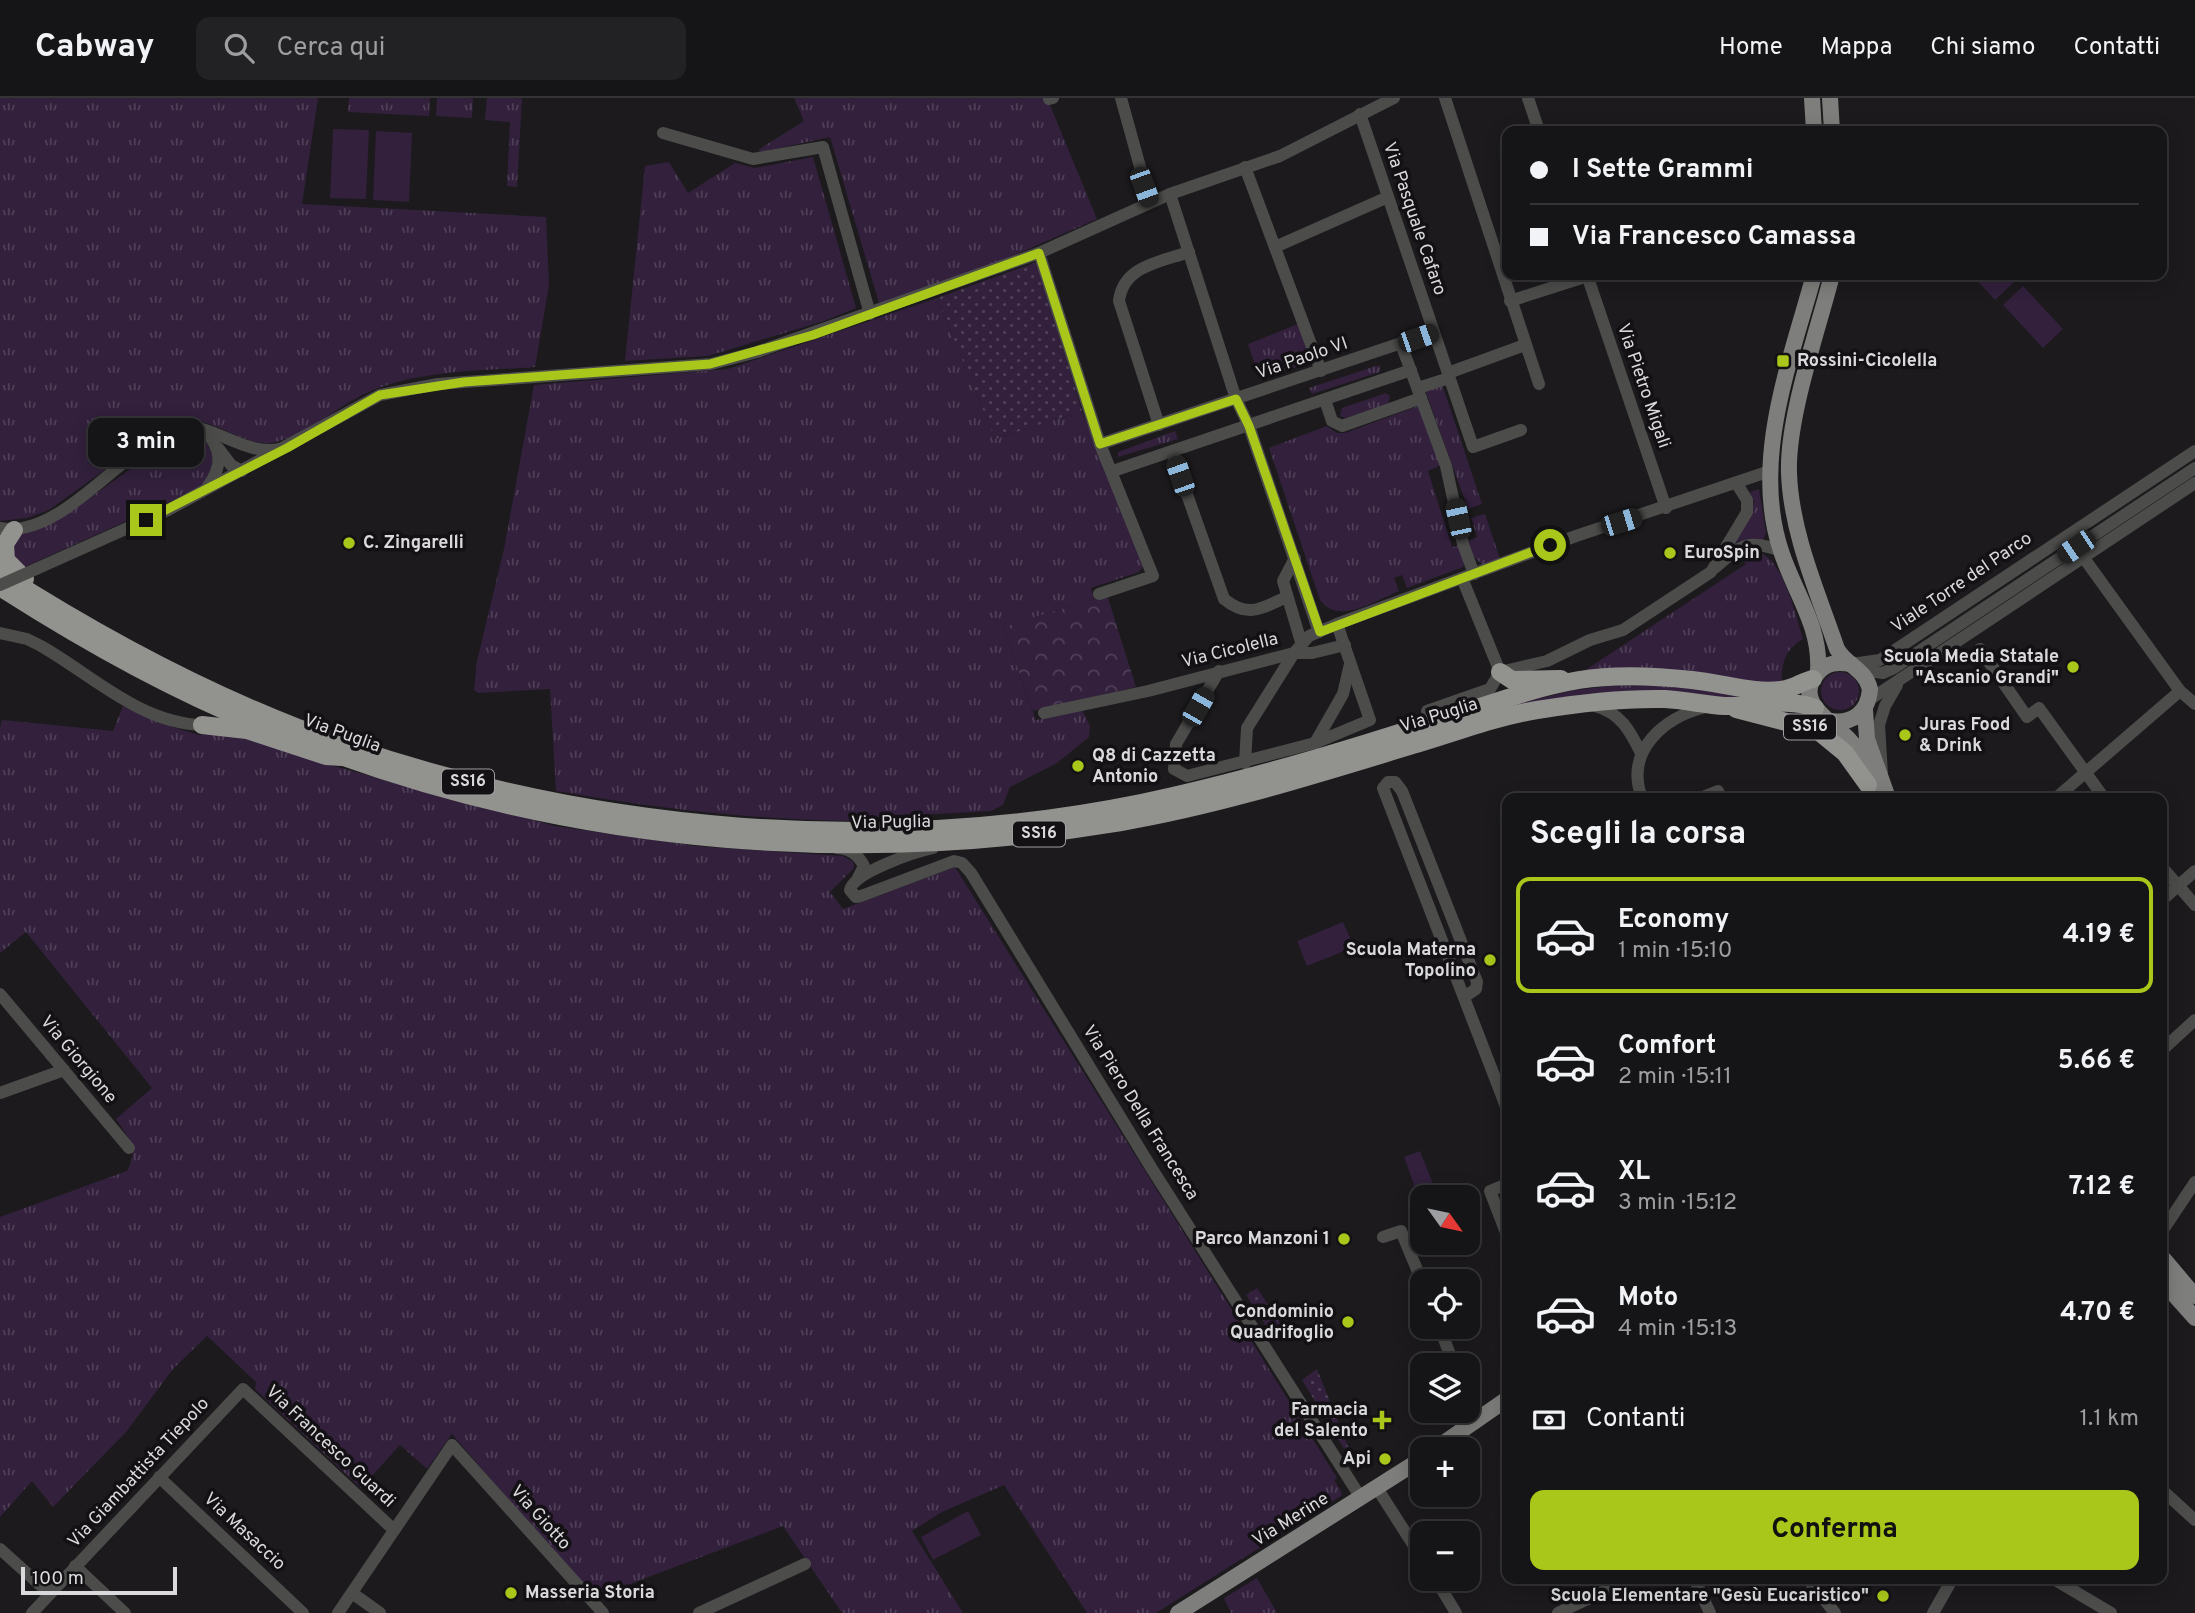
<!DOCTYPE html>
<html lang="it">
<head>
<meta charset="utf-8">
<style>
  :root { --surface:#151416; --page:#222123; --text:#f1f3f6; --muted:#9d9ea1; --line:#343335; --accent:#a9c71a }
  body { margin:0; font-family:Overpass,sans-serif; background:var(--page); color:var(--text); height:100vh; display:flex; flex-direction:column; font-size:26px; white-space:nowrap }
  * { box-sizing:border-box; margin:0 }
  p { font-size:23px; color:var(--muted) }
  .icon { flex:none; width:38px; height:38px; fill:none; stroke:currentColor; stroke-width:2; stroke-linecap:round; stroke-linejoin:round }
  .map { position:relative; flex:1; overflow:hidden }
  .side { position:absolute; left:1502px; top:695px; width:665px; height:791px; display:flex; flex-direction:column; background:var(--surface); border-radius:14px; box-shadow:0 4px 18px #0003,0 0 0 2px var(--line) }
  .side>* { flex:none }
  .banner { position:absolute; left:1502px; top:28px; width:665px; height:154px; border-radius:14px; box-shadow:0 4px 18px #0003,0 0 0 2px var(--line); display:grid; align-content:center; height:154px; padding:0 28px; background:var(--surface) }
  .needle { width:46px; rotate:123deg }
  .controls { position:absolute; left:1410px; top:1087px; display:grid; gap:14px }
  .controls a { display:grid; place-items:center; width:70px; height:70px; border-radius:14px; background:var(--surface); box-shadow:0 4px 18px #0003,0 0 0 2px var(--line); font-size:35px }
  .scale { position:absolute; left:21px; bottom:18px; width:156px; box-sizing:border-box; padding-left:7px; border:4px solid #dad9db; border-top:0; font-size:19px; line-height:24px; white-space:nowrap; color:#dad9db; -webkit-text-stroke:5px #131114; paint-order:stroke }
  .end { position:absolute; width:32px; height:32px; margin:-16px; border:9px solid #a9c71a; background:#111; box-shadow:0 0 0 4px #111 }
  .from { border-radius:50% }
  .bubble { position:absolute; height:49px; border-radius:14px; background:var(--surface); box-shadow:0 4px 18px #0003,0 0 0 2px var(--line); font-size:23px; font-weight:700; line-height:49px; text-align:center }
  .car { position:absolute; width:21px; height:42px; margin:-21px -10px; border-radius:9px; box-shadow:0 0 5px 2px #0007; background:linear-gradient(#222 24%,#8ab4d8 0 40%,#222 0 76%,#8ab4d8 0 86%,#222 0) }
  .banner b { display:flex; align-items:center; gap:24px; height:66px; font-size:26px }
  .banner b+b { border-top:2px solid var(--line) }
  .banner i { width:18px; height:18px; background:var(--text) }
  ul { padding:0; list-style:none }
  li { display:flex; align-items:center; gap:21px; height:116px; margin:0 14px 10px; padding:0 14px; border:4px solid transparent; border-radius:14px }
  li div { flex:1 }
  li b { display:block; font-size:26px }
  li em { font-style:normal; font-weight:700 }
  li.current { border-color:var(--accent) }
  li>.icon { width:63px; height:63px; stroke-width:1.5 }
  h2 { padding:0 28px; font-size:32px; line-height:84px }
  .pay { display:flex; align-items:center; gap:18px; height:77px; padding:0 28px; font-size:26px }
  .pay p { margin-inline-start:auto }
  .action { display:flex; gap:14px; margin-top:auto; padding:14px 28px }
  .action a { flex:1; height:80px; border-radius:14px; background:var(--accent); color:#111; font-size:28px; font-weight:700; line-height:80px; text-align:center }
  header { display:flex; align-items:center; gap:42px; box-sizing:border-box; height:98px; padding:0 35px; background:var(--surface); border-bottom:2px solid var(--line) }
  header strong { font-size:33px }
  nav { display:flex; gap:38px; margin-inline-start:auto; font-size:24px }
  .search { width:490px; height:63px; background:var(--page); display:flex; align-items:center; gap:18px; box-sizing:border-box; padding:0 24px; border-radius:14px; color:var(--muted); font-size:26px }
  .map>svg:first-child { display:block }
</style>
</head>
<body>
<header>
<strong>Cabway</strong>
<div class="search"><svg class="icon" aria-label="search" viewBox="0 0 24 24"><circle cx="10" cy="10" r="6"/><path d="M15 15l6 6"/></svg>Cerca qui</div>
<nav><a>Home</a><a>Mappa</a><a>Chi siamo</a><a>Contatti</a></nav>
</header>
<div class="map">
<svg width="2195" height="1515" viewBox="0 0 2195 1515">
  <defs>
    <pattern id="grass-tufts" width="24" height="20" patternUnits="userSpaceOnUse" patternTransform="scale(1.75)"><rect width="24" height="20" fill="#32203c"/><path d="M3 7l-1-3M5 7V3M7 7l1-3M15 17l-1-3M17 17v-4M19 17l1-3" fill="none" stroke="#4f4058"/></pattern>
    <pattern id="park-crowns" width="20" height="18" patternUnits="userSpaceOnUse" patternTransform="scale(1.75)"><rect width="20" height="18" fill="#32203c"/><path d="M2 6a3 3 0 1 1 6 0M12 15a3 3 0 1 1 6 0" fill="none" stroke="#4f4058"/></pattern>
    <pattern id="garden-dots" width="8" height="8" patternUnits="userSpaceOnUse" patternTransform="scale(1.75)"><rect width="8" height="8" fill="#32203c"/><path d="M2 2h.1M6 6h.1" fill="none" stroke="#4f4058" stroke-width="1.8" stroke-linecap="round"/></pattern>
  </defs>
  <rect width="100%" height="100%" fill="#1c1a1d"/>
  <g fill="url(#grass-tufts)">
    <path d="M 0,0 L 318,0 L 302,106 L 546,119 L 549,187 L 535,269 C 480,273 422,272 371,293 C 338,307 310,335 276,344 C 244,352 214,316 174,322 L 49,412 L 27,420 L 0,423 Z"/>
    <polygon points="349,0 430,0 429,18 348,14"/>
    <polygon points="437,0 473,0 472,20 436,18"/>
    <polygon points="487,0 522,0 517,89 507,88 510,24 485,22"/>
    <polygon points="794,0 1047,0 1097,121 990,168 879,205 830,39 761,54 758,52 804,23"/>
    <polygon points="813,59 856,210 824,223 708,258 625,263 645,68 669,64 688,95 735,65 755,70"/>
    <path d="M 937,200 L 995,341 L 1082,313 L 1143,468 L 1139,474 L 1091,490 L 1094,501 L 1003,529 L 1036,622 L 1082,612 L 1090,628 L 1089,639 L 1057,665 L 1010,689 L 1003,707 L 991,713 L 862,720 L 855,723 C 754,722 655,710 556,693 L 550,591 L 478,595 L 474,592 L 477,563 L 504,451 L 534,287 L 728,271 Z"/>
    <polygon points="1298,226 1312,263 1260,282 1248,246"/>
    <polygon points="1376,268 1380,268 1380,274 1312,296 1309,290"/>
    <polygon points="1442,286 1482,406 1468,411 1425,292"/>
    <polygon points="1386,295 1390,298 1388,306 1345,320 1340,318 1342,310"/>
    <path d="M 1418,308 L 1441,367 L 1428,373 L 1452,449 L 1458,448 L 1464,465 L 1463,469 L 1407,490 L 1402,477 L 1394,480 L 1399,493 C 1376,502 1338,528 1320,502 L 1269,350 L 1327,328 L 1337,335 L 1345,335 Z"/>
    <polygon points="1175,333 1178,341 1118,359 1118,354"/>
    <path d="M 186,337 C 201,339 211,346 214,360 L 210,381 L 198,391 L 22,470 L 14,464 L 13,443 L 17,437 L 66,417 L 171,342 Z"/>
    <polygon points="1759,391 1766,435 1763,442 1738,443 1726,456 1752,412 1754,404 1750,394"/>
    <polygon points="1485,416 1500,461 1483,467 1474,459 1468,443 1477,439 1471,420"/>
    <path d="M 1751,452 C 1782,453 1795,516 1803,541 C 1785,551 1781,566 1782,586 L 1584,573 L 1746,466 L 1740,458 Z"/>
    <circle cx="1840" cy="593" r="19"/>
    <polygon points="1636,585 1754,596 1738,600 1689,596 1507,608 1575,592"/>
    <path d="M 123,608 L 157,624 L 199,637 L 236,634 L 308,661 L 555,728 L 696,748 L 843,758 L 853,764 L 854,770 L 830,794 L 843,811 L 955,769 L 1337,1380 L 1334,1382 L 1342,1395 L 1341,1398 L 1156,1515 L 1087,1515 L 1004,1387 L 942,1414 L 912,1433 L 963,1515 L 842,1515 L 783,1428 L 593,1500 L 452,1336 L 427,1371 L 400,1347 L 361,1390 L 255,1291 L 256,1284 L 207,1238 L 173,1271 L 126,1334 L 53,1409 L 32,1383 L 0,1419 L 0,1119 L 127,1073 C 139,1051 129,1040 116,1021 L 152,990 L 26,834 L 0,855 L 0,630 L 2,622 L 113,633 Z"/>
    <polygon points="1257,1480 1277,1515 1231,1515 1224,1500"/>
  </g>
  <polygon fill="url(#park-crowns)" points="1107,497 1136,589 1033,613 1003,529"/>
  <g fill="url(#garden-dots)">
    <polygon points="1037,164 1082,313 995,341 937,200"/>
    <polygon points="1257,1190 1286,1234 1275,1242 1246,1197"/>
    <polygon points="1317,1271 1353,1361 1351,1362 1302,1282"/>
  </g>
  <g fill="#32203c">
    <polygon points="333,31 369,32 366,101 330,100"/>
    <polygon points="376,33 412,35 409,104 373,102"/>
    <polygon points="1972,177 2022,177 1995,202"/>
    <polygon points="2023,188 2063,231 2043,250 2003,207"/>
    <polygon points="1343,824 1354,849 1307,868 1297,843"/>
    <polygon points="1420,1053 1434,1088 1417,1095 1404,1059"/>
    <polygon points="968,1413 981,1437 933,1462 921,1439"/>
  </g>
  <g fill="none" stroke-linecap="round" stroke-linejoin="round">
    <g stroke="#4c4d4b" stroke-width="12">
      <polyline points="1121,0 1150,105"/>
      <polyline points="1445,0 1539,286"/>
      <polyline points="1528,0 1539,33"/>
      <polyline points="1049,1 1053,0"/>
      <polyline points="1360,16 1473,349 1521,332"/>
      <polyline points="663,35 753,61 823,49 870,216"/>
      <polyline points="1245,69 1321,273"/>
      <polyline points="1170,96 1236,301 1249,328 1319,534"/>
      <polyline points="1275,149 1388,99"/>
      <polyline points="1039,155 1100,346 1153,478 1099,496"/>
      <polyline points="1587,177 1666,410"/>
      <polyline points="1510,203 1591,177"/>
      <polyline points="1401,246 1446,368 1463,446 1474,476"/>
      <polyline points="1448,275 1525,247"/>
      <polyline points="1418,290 1449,280"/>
      <polyline points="1325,302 1332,323 1342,328 1421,300"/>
      <path d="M 1159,327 L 1119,203 C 1123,168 1160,164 1189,154"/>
      <path d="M 205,334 C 223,351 222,370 208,388"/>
      <polyline points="1100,346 1434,234"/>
      <polyline points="218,350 231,367 242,373"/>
      <path d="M 1172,354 L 1224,501 C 1249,521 1261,510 1287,499"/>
      <polyline points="1113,373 1411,272"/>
      <path d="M 0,430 C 61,442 124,349 177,328 C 214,325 243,358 280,351"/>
      <polyline points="2081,456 2180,593 2195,606"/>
      <polyline points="1295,460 1283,483 1301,544"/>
      <path d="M 1716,469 C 1742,446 1747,441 1781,453"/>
      <polyline points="36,471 168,412 380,297 438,286 711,266 757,254 1039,155 1170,96 1280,58 1394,0"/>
      <polyline points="1462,480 1500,574"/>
      <path d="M 0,535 L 27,541 L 41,548 C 92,577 140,625 202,627"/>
      <polyline points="1980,551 2027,619 2039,610 2104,700"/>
      <polyline points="1851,566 1880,562 2195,353"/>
      <polyline points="1861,572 1883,575 1894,570 2195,370"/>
      <polyline points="1219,573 1176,646 1174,671 1187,678 1315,645 1370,622 1337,526"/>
      <polyline points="1500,574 1547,563 1590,542 1623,532 1711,474 1747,414 1747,402 1737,386"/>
      <polyline points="1869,602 2195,385"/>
      <path d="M 1595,608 C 1621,615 1630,633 1641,655"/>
      <polyline points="1427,613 1490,591 1500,574"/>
      <polyline points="1044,615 1148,593 1294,555 1309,538 1337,526 1576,438 1770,373"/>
      <polyline points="1315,645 1343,596 1350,566"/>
      <polyline points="1245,665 1247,630 1294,555 1312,555 1345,547"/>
      <polyline points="1882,676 1879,627 1885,608 1897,587"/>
      <path d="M 1642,700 C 1624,653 1664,619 1706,609"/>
      <polyline points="1700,700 1718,693 1721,700"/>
      <polyline points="2056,700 2180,593"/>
      <path d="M 837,750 C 850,751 858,756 864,768 L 858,780"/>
      <path d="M 933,750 C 915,754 854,774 850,792 L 856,799 L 861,798 L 954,763 L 962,765 L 971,775 L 1152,1071 L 1361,1400"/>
      <polyline points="2161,768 2195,807"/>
      <polyline points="2161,803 2195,773"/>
      <polyline points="0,896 129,1050"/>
      <polyline points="1464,899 1476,891 1477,884 1402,693 1395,684 1388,684 1383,690 1507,1011"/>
      <polyline points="2161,953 2195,922"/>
      <polyline points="0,995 64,972"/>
      <polyline points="1507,1086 1490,1093 1507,1137"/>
      <polyline points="2161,1135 2195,1084"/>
      <polyline points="1383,1139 1401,1133 1423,1186"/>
      <polyline points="1439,1228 1454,1267"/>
      <polyline points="1468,1304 1476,1324"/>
      <polyline points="159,1379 303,1515"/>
      <polyline points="1377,1390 1423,1462"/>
      <polyline points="2161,1391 2195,1422"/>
      <polyline points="0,1451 49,1495"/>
      <polyline points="75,1468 125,1515"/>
      <polyline points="1435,1480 1456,1515"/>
      <polyline points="1694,1480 1710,1515"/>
      <polyline points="1807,1480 1835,1515"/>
      <polyline points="2052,1480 2111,1515"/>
      <polyline points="352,1495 380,1515"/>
      <polyline points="32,1515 243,1291 394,1432"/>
      <polyline points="338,1515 452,1347 603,1515"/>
      <polyline points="699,1515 805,1466"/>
      <polyline points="1558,1515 1632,1480"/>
      <polyline points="1933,1515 1949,1487"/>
    </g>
    <g stroke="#7e7f7c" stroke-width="16">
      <polyline points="1812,0 1814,33"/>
      <polyline points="1830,0 1832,33"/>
      <path d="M 1814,177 C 1790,264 1751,363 1781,453 C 1794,494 1821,528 1818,573"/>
      <path d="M 1851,566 C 1838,564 1826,564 1817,576 C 1790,607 1842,627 1855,649 C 1864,664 1866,683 1873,700"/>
      <polyline points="1865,612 1867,641 1888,700"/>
      <path d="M 1830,623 C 1853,626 1868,615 1870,591 C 1865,571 1847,568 1837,551 C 1818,495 1791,435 1789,375 C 1787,320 1818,232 1832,177"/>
      <polyline points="2161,1158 2195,1198"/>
      <polyline points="2161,1182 2195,1220"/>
      <polyline points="1435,1351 1507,1301"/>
      <polyline points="1178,1515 1423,1360"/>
    </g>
    <g stroke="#92938f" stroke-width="18">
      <polyline points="14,432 5,446 6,462 25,481"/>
      <path d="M 0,475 C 108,544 225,606 347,648 C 598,734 880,758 1141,705 C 1237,685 1331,657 1424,627 C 1475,612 1526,591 1579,582 C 1615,576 1656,578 1692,582 C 1723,585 1756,597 1786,591 C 1795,589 1804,583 1813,581"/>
      <path d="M 0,489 C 92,548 189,602 292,640"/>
      <polyline points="1500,574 1512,582 1561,581"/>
      <polyline points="1736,611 1817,632 1845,655 1868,687"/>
      <polyline points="202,627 247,632 326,658 342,659"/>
      <path d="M 338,657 C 588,747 859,768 1121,724 C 1220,707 1317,676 1413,647 C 1454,635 1495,619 1537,612 C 1579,605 1622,600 1665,601 C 1685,602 1705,607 1725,608 C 1756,609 1785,599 1815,610"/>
    </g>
    <polyline stroke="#4c4d4b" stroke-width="12" points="0,487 36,471"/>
  </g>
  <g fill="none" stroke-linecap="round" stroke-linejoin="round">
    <polyline stroke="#a9c71a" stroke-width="9" points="146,422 287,350 380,297 464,284 710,266 813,237 1039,155 1100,346 1236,301 1249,328 1320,534 1550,447"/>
  </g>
  <g fill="#a9c71a" stroke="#131114" stroke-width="2.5">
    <rect x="1776" y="256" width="14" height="14" rx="3.5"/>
    <circle cx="349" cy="445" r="7"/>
    <circle cx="1670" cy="455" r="7"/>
    <circle cx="2073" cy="569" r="7"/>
    <circle cx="1905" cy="637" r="7"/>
    <circle cx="1078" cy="668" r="7"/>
    <circle cx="1490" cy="862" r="7"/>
    <circle cx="1344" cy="1141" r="7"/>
    <circle cx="1348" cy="1224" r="7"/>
    <path d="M1378.5 1311.5h7v7h7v7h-7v7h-7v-7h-7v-7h7z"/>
    <circle cx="1385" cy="1361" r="7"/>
    <circle cx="511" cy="1495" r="7"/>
    <circle cx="1883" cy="1498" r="7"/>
  </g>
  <g text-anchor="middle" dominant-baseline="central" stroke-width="7" stroke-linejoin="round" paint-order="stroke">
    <g fill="#131114" stroke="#9e9d9f" stroke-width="2">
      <rect x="1784" y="616.5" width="52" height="25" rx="5"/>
      <rect x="442" y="671.5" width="52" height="25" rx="5"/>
      <rect x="1013" y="723.5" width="52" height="25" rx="5"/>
    </g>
    <g font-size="16" font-weight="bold" fill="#dad9db">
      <text x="1810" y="629">SS16</text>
      <text x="468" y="684">SS16</text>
      <text x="1039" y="736">SS16</text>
    </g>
    <g font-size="18" fill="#dad9db" stroke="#131114">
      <text transform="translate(1414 121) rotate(71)">Via Pasquale Cafaro</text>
      <text transform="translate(1302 261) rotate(-19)">Via Paolo VI</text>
      <text transform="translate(1643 288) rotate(71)">Via Pietro Migali</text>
      <text transform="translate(1962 485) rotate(-34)">Viale Torre del Parco</text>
      <text transform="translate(1230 553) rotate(-14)">Via Cicolella</text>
      <text transform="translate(1439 618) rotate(-17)">Via Puglia</text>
      <text transform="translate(342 636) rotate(20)">Via Puglia</text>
      <text transform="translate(891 725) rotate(-1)">Via Puglia</text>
      <text transform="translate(78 962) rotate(50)">Via Giorgione</text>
      <text transform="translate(1140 1015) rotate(58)">Via Piero Della Francesca</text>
      <text transform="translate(330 1349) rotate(43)">Via Francesco Guardi</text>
      <text transform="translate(139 1375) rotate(-47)">Via Giambattista Tiepolo</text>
      <text transform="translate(540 1420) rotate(48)">Via Giotto</text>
      <text transform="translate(1291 1422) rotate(-32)">Via Merine</text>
      <text transform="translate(244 1434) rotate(43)">Via Masaccio</text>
    </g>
    <g font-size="18" font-weight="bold" fill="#dad9db" stroke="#131114" text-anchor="end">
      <text x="1797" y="263" text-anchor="start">Rossini-Cicolella</text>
      <text x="363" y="445" text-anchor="start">C. Zingarelli</text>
      <text x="1684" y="455" text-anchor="start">EuroSpin</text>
      <text x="2059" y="559">Scuola Media Statale<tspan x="2059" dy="21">"Ascanio Grandi"</tspan></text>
      <text x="1919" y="627" text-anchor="start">Juras Food<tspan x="1919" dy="21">&amp; Drink</tspan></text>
      <text x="1092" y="658" text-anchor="start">Q8 di Cazzetta<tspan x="1092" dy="21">Antonio</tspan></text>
      <text x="1476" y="852">Scuola Materna<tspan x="1476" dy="21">Topolino</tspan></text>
      <text x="1330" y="1141">Parco Manzoni 1</text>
      <text x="1334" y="1214">Condominio<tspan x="1334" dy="21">Quadrifoglio</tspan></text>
      <text x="1368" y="1312">Farmacia<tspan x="1368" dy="21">del Salento</tspan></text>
      <text x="1371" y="1361">Api</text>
      <text x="525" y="1495" text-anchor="start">Masseria Storia</text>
      <text x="1869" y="1498">Scuola Elementare "Gesù Eucaristico"</text>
    </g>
  </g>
</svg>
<div class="controls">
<a><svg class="needle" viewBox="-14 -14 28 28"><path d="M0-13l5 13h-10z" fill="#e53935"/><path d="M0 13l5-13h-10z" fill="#9d9ea1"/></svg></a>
<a><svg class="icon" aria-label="locate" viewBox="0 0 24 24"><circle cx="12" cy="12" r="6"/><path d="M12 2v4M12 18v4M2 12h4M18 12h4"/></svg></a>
<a><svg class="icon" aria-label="layers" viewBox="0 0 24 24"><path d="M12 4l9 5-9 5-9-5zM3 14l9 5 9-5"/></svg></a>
<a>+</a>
<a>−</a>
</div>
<div class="scale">100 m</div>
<i class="end from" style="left:1550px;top:447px"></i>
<i class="end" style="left:146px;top:422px"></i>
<div class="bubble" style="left:88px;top:320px;width:116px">3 min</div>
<i class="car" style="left:1144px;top:89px;rotate:160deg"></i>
<i class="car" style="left:1418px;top:240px;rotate:71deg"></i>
<i class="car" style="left:1180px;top:378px;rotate:341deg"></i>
<i class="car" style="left:1458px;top:421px;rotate:348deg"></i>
<i class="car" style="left:1621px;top:424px;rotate:73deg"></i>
<i class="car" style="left:2076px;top:449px;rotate:236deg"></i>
<i class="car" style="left:1198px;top:609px;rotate:30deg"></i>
<div class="banner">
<b><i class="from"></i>I Sette Grammi</b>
<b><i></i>Via Francesco Camassa</b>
</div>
<section class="side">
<h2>Scegli la corsa</h2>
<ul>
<li class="current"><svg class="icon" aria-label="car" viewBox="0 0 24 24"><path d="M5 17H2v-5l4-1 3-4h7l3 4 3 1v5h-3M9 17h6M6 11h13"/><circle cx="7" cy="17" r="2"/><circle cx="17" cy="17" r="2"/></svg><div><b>Economy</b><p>1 min · 15:10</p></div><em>4.19 €</em></li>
<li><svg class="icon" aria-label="car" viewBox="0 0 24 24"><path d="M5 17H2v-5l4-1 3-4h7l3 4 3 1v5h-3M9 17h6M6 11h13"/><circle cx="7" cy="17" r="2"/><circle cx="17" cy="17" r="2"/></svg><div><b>Comfort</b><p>2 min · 15:11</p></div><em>5.66 €</em></li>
<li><svg class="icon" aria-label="car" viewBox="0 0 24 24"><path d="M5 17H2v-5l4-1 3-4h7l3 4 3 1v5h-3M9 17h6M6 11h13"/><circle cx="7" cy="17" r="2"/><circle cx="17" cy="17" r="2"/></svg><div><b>XL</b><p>3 min · 15:12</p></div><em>7.12 €</em></li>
<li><svg class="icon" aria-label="car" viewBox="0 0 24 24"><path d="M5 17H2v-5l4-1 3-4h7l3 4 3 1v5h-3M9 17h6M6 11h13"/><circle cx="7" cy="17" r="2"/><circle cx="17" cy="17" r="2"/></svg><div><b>Moto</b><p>4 min · 15:13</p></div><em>4.70 €</em></li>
</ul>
<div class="pay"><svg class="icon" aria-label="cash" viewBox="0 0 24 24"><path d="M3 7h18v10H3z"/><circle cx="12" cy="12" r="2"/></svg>Contanti<p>1.1 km</p></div>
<div class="action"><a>Conferma</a></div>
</section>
</div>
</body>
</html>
